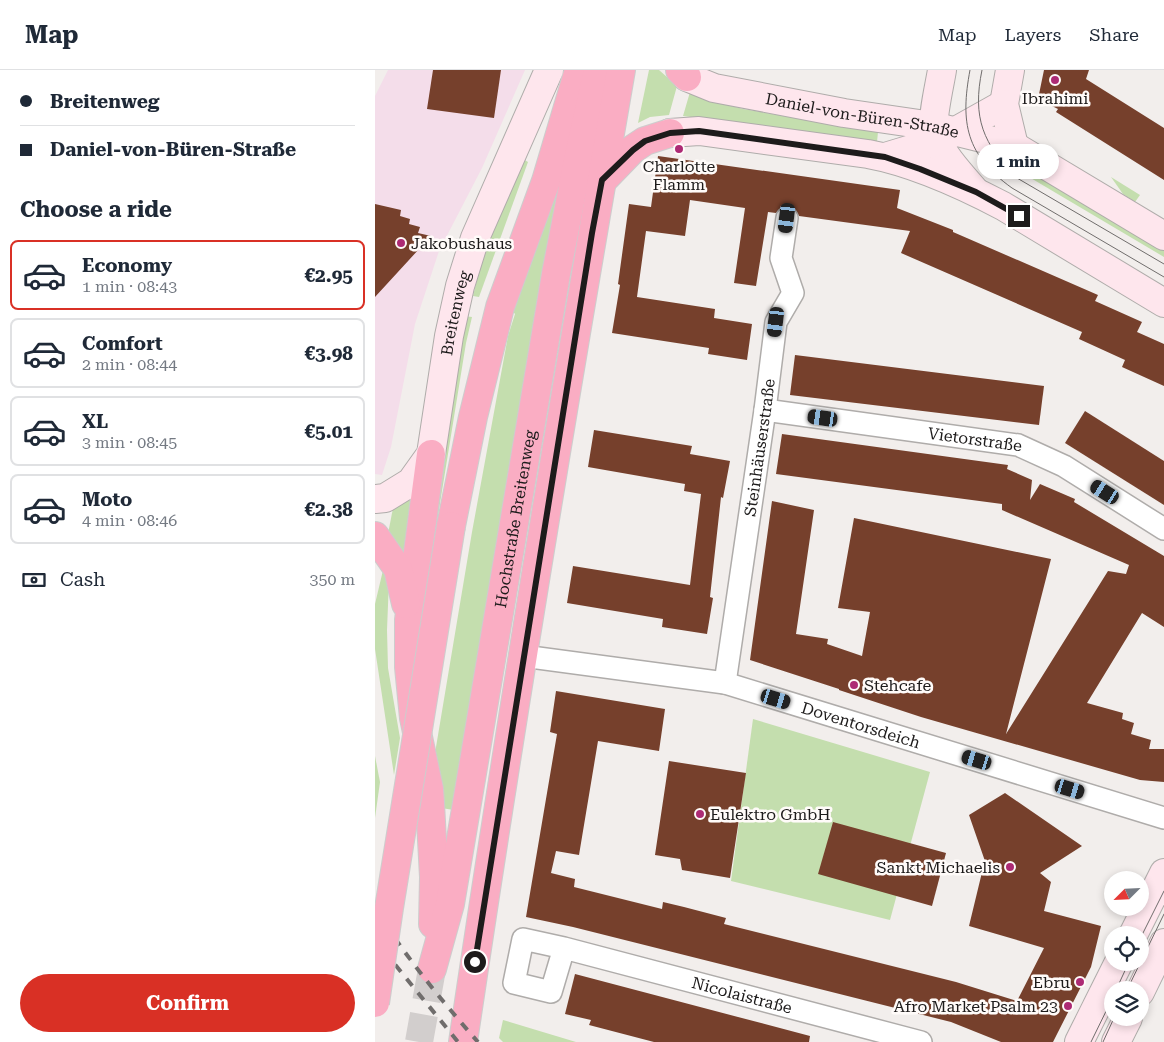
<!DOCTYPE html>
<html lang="en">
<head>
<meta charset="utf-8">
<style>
  :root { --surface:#fff; --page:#f2f2f3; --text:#1f2937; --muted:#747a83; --line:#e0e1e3; --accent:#d93025 }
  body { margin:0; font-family:"Roboto Serif",serif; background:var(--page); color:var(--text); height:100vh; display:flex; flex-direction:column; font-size:19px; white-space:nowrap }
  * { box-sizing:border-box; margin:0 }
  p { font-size:16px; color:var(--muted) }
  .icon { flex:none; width:28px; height:28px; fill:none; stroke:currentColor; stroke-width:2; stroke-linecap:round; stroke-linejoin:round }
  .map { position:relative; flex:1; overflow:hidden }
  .details { display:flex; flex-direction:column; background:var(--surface); width:375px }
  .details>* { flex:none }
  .banner { display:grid; align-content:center; height:110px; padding:0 20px; background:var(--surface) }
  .needle { width:32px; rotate:246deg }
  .buttons { position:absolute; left:729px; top:801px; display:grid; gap:10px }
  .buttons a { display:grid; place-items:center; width:45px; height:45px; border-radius:50%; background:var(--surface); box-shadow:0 2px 8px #0003; font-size:25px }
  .end { position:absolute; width:22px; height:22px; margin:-11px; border:6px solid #1d1b1b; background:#fff; box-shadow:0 0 0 2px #fff }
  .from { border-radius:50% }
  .bubble { position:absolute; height:35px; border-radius:18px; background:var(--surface); box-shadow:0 2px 8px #0003; font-size:16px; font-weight:700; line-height:35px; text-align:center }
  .car { position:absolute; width:15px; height:30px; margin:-15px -8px; border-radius:6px; box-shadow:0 0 4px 1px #0007; background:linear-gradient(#222 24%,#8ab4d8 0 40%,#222 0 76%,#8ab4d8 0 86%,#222 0) }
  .banner b { display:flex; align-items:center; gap:18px; height:48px; font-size:19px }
  .banner b+b { border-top:1px solid var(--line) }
  .banner i { width:12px; height:12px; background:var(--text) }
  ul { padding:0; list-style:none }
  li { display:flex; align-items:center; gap:15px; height:70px; margin:0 10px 8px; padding:0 10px; border:2px solid var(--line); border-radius:8px }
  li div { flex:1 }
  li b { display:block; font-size:19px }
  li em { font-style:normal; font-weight:700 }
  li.active { border-color:var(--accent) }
  li>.icon { width:45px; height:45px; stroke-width:1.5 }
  h2 { padding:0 20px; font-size:22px; line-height:60px }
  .pay { display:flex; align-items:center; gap:12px; height:55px; padding:0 20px; font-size:19px }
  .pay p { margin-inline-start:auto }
  .button { display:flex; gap:10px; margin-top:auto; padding:10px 20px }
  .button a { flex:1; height:58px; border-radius:30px; background:var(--accent); color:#fff; font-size:20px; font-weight:700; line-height:58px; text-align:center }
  header { display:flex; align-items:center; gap:30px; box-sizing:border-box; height:70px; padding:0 25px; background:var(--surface); border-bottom:1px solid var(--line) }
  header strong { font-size:24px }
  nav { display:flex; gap:28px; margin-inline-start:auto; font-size:18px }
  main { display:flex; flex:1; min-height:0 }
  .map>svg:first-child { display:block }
</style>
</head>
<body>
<header>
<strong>Map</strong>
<nav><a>Map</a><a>Layers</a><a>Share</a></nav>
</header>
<main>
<section class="details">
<div class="banner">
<b><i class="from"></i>Breitenweg</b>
<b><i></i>Daniel-von-Büren-Straße</b>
</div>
<h2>Choose a ride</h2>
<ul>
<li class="active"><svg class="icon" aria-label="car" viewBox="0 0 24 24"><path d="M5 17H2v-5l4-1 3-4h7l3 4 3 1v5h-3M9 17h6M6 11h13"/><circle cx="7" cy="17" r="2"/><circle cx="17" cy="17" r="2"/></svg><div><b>Economy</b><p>1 min · 08:43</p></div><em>€2.95</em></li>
<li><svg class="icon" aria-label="car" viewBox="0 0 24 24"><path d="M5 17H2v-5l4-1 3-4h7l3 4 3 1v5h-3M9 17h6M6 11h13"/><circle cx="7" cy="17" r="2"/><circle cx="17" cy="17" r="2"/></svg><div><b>Comfort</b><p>2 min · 08:44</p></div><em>€3.98</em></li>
<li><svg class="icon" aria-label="car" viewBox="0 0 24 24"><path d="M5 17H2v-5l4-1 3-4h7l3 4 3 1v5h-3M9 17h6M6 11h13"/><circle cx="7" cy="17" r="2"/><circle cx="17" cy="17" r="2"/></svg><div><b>XL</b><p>3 min · 08:45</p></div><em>€5.01</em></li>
<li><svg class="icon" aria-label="car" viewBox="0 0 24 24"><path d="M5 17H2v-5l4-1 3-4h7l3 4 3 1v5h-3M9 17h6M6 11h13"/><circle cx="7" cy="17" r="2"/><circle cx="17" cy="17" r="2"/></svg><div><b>Moto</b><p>4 min · 08:46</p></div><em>€2.38</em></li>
</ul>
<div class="pay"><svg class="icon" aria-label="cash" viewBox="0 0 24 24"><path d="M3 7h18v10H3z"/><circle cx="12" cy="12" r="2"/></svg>Cash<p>350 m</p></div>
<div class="button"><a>Confirm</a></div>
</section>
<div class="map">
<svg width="789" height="972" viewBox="0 0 789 972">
  <rect width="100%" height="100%" fill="#f2eeec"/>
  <polygon fill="#f4ddea" points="13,0 150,0 107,98 64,181 40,254 16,377 7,405 0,404 0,26"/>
  <g fill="#c4deae">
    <polygon points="274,0 284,0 302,16 294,45 275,47 263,53"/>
    <polygon points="315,22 334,30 368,39 503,62 502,72 308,46"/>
    <polygon points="148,89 153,92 104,227 98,226 108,184"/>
    <polygon points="659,99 789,180 789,187 654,107"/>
    <polygon points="736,107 765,125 760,132 748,124"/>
    <polygon points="179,118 185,119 79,740 66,738 58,695 97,462 133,266 140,244 135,238"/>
    <polygon points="89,246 97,247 91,273 61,458 58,457"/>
    <polygon points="37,427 28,486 12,469 18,438"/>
    <polygon points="9,496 14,510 12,560 13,598 25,668 19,705 0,579 0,534"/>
    <polygon points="378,649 555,702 515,850 356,811"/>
    <polygon points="0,686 5,712 0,748"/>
    <polygon points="128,950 201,972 128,972 124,968"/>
  </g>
  <g fill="#76402c">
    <polygon points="58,0 126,0 119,48 52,39"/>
    <polygon points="669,0 714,0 711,9 789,58 789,110 681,42 683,39 663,29"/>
    <polygon points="283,86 525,120 522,138 578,160 578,162 723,225 720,231 767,252 762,262 789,274 789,316 747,297 750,290 704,269 707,262 526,183 535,161 424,146 420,139 413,136 407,137 401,143 393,142 381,216 359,213 370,138 315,130 310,166 271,161 262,227 340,239 339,248 377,254 372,290 333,284 334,278 237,263 245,215 243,214 254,134 276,137"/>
    <polygon points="0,134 26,140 25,146 35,149 34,154 45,157 43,163 56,166 0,227"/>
    <polygon points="420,285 669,316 664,355 415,325"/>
    <polygon points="710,341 789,391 789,435 690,373"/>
    <polygon points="219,360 317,376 315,384 355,391 348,428 346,427 335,527 338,528 332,564 287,557 288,549 192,533 198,496 315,515 326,424 309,421 310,414 213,397"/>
    <polygon points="407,364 633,395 632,399 657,410 655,430 665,414 700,429 699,432 789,486 789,557 767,543 712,633 748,643 747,649 759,653 756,664 776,670 774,679 789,679 789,712 765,710 546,647 464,620 464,619 375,590 397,431 439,440 421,564 453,569 452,574 487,586 495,542 463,538 479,448 676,489 631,664 733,501 751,504 754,495 627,440 627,434 401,404"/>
    <polygon points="181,621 290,639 284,681 223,671 204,785 181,781 176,803 200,809 199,817 287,839 288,832 309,837 351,848 349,854 581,912 642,931 669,878 594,856 609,794 611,794 594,745 630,723 707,776 665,803 676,812 669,841 726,856 716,897 678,972 626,972 576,952 198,857 151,847 182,664 175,662"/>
    <polygon points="294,691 371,703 355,808 307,800 305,789 280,785"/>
    <polygon points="458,752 571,783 557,836 443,804"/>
    <polygon points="200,904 435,966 434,972 279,972 214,955 216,950 190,944"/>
  </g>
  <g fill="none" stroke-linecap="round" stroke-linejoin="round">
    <polyline stroke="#d2cecd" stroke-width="28" stroke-dasharray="28 14" stroke-linecap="butt" points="44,972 57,899"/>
    <g stroke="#afacaa" stroke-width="24">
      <g id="street">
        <path id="s1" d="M 390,340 L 643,375 L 689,396 L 789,459"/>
        <path id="s2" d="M 148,586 L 350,613 L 789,748"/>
        <path id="s3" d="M 350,613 L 390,340 L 401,252 L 418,223 L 406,188 L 412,148"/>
        <path id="s4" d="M 189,878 L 176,922 L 139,913 L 148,869 L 189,878 L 546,972"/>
      </g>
    </g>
    <g stroke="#afacaa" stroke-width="30">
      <g id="secondary">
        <path d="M 567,0 C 565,13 557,47 559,58 C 563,82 584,102 599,120"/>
        <polyline points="635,0 629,34 639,76"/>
        <path id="s5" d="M 312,7 L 339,18 L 469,43 L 558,56 L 639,76 L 789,166"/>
        <path d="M 295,63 L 324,61 L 493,84 C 537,92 588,115 628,136 L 789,233"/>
        <polyline points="510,87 563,71 629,34"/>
        <path id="s6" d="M 0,429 L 10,428 L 36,412 L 56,384 L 74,266 L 85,216 L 100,168 L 174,0"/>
        <polyline points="758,865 789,803"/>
        <polyline points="765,922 789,873"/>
        <polyline points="704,972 744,892"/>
        <polyline points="741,972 753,948"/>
      </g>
    </g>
    <g stroke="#cdcdcd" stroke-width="30">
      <g id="highway">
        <polyline points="305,0 312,7"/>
        <polyline points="227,111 258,79 270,71 295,63"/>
        <polyline points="56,384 34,550 34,597 39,648 54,719 55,733 59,807 58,854"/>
        <polyline points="76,456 98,347 125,237 171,111 204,0"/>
        <polyline points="0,466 23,499 31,534"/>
        <path id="s7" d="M 57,899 L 75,834 L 181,204 L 205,81 L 223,0"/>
        <path d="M 88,972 C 136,647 190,323 246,0"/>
      </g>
    </g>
    <use href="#street" stroke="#fff" stroke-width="21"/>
    <use href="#secondary" stroke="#fee6ed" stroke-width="28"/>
    <use href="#highway" stroke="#faadc3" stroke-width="28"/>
    <g stroke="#706d6c" stroke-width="1">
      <path d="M 595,0 C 585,53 591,85 637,118 L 789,207"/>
      <path d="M 607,0 C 597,48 608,74 642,108 L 789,194"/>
      <polyline points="765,869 789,821"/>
      <polyline points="741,920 754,892"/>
      <polyline points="752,920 789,844"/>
      <polyline points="716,972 738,927"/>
      <polyline points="728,972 739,948"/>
    </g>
    <g stroke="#706d6c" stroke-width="4" stroke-dasharray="9 9" stroke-linecap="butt">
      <path d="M 0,838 C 30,886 66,930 103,972"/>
      <polyline points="0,865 14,887 83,972"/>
    </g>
    <g stroke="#cdcdcd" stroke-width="30" stroke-linecap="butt">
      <polyline id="highway-bridge" points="0,933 14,838 76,456"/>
    </g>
    <use href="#highway-bridge" stroke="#faadc3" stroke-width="28"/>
  </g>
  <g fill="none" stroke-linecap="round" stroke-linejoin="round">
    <polyline stroke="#1d1b1b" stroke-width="6" points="100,892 217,163 227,110 258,80 270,71 295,63 324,61 510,87 545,99 601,122 644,146"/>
  </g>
  <g fill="#ad2a74" stroke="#fffbf9" stroke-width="2">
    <circle cx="680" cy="10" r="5"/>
    <circle cx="304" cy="79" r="5"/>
    <circle cx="26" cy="173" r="5"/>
    <circle cx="479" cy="615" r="5"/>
    <circle cx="325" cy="744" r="5"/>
    <circle cx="635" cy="797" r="5"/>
    <circle cx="705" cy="912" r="5"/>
    <circle cx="693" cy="936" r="5"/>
  </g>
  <g text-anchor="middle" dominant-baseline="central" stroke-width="5" stroke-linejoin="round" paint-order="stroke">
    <g font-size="16" fill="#1d1b1b" stroke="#fffbf9" text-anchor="start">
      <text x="680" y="28" text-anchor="middle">Ibrahimi</text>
      <text x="304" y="96" text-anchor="middle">Charlotte<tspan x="304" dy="18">Flamm</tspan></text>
      <text x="36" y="173">Jakobushaus</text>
      <text x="489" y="615">Stehcafe</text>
      <text x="335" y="744">Eulektro GmbH</text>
      <text x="625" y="797" text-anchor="end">Sankt Michaelis</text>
      <text x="695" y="912" text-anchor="end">Ebru</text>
      <text x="683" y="936" text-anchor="end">Afro Market Psalm 23</text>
    </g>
    <g font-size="16" fill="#1d1b1b" stroke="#fffbf9">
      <text stroke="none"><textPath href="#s5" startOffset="180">Daniel-von-Büren-Straße</textPath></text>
      <text stroke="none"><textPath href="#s6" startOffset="218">Breitenweg</textPath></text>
      <text stroke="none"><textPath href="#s1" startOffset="212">Vietorstraße</textPath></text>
      <text stroke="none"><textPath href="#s3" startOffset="238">Steinhäuserstraße</textPath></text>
      <text stroke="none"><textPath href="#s7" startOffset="458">Hochstraße Breitenweg</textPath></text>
      <text stroke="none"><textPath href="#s2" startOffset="346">Doventorsdeich</textPath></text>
      <text stroke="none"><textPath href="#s4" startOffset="355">Nicolaistraße</textPath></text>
    </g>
  </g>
</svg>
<div class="buttons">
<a><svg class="needle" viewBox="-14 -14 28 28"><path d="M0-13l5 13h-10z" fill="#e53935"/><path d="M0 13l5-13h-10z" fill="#747a83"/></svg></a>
<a><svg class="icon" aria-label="locate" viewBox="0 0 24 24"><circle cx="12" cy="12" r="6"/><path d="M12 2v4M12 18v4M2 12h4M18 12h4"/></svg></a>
<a><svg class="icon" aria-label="layers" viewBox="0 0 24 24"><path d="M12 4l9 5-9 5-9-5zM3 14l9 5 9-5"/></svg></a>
</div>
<i class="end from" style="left:100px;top:892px"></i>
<i class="end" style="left:644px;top:146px"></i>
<div class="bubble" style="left:602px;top:74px;width:82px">1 min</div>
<i class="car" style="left:412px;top:148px;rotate:187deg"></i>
<i class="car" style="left:401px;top:252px;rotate:187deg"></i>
<i class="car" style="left:448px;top:348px;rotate:278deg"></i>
<i class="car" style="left:730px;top:422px;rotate:302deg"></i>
<i class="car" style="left:401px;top:629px;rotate:107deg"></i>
<i class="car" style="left:602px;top:690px;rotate:287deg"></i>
<i class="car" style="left:695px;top:719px;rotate:107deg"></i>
</div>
</main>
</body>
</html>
